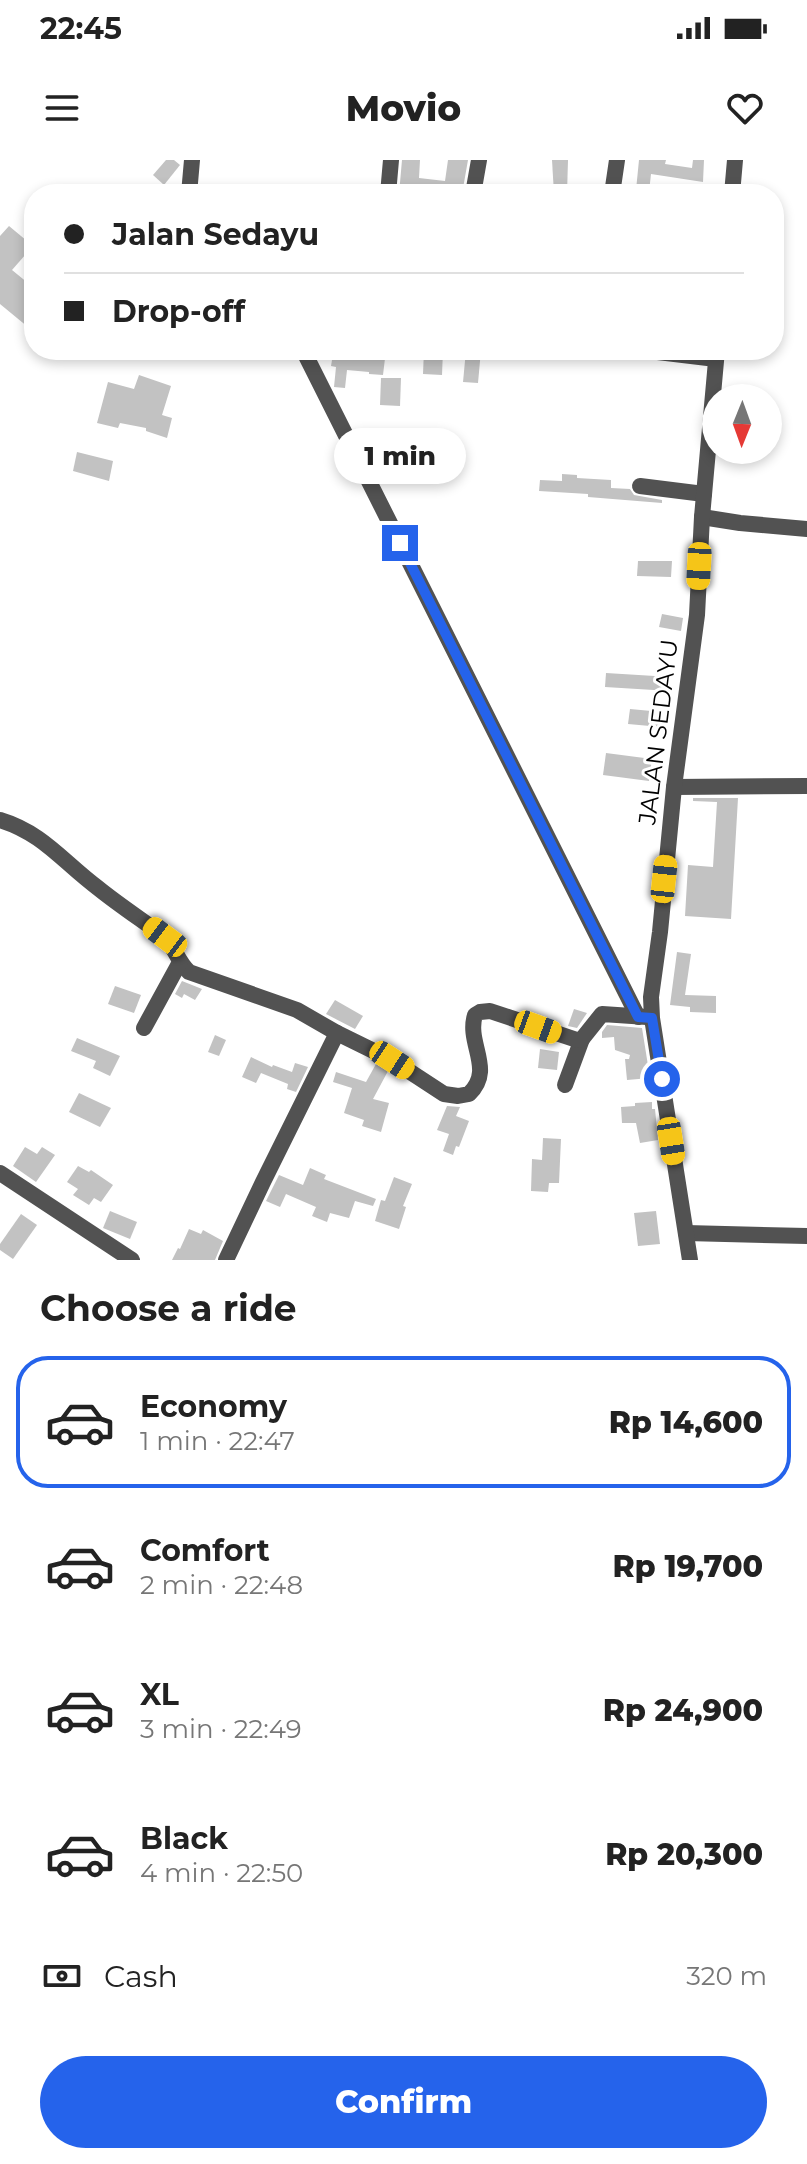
<!DOCTYPE html>
<html lang="en">
<head>
<meta charset="utf-8">
<style>
  :root { --surface:#fff; --page:#f6f6f6; --text:#222; --muted:#767676; --line:#e0e0e0; --accent:#2563eb }
  body { margin:0; font-family:Montserrat,sans-serif; background:var(--page); color:var(--text); height:100vh; display:flex; flex-direction:column; font-size:30px; white-space:nowrap }
  * { box-sizing:border-box; margin:0 }
  p { font-size:26px; color:var(--muted) }
  .icon { flex:none; width:44px; height:44px; fill:none; stroke:currentColor; stroke-width:2; stroke-linecap:round; stroke-linejoin:round }
  .map { position:relative; height:1100px; overflow:hidden }
  .panel { display:flex; flex-direction:column; background:var(--surface); flex:1 }
  .panel>* { flex:none }
  .guide { position:absolute; left:24px; top:24px; width:760px; height:176px; border-radius:32px; box-shadow:0 4px 12px #0003; display:grid; align-content:center; height:176px; padding:0 40px; background:var(--surface) }
  .needle { width:52px; rotate:181deg }
  .fabs { position:absolute; left:702px; top:224px; display:grid; gap:16px }
  .fabs a { display:grid; place-items:center; width:80px; height:80px; border-radius:50%; background:var(--surface); box-shadow:0 4px 12px #0003; font-size:40px }
  .end { position:absolute; width:36px; height:36px; margin:-18px; border:10px solid #2563eb; background:#fff; box-shadow:0 0 0 4px #fff }
  .from { border-radius:50% }
  .bubble { position:absolute; height:56px; border-radius:28px; background:var(--surface); box-shadow:0 4px 12px #0003; font-size:26px; font-weight:800; line-height:56px; text-align:center }
  .car { position:absolute; width:24px; height:48px; margin:-24px -12px; border-radius:10px; box-shadow:0 0 6px 2px #0007; background:linear-gradient(#f5c518 24%,#345 0 40%,#f5c518 0 76%,#345 0 86%,#f5c518 0) }
  .guide b { display:flex; align-items:center; gap:28px; height:76px; font-size:30px }
  .guide b+b { border-top:2px solid var(--line) }
  .guide i { width:20px; height:20px; background:var(--text) }
  ul { padding:0; list-style:none }
  li { display:flex; align-items:center; gap:24px; height:132px; margin:0 16px 12px; padding:0 24px; border:4px solid transparent; border-radius:32px }
  li div { flex:1 }
  li b { display:block; font-size:30px }
  li em { font-style:normal; font-weight:800 }
  li.active { border-color:var(--accent) }
  li>.icon { width:72px; height:72px; stroke-width:1.5 }
  h2 { padding:0 40px; font-size:36px; line-height:96px }
  .pay { display:flex; align-items:center; gap:20px; height:88px; padding:0 40px; font-size:30px }
  .pay p { margin-inline-start:auto }
  .action { display:flex; gap:16px; margin-top:auto; padding:16px 40px }
  .action a { flex:1; height:92px; border-radius:48px; background:var(--accent); color:#fff; font-size:32px; font-weight:800; line-height:92px; text-align:center }
  .status { display:flex; justify-content:space-between; align-items:center; height:56px; padding:0 40px; background:var(--surface); direction:ltr }
  .status svg { height:22px; fill:currentColor }
  header { display:flex; justify-content:space-between; align-items:center; height:104px; padding:0 40px; background:var(--surface); font-size:36px; font-weight:800 }
  .map>svg:first-child { display:block }
</style>
</head>
<body>
<div class="status"><b>22:45</b><svg viewBox="0 0 49 12"><path d="M0 12V9h3v3zM5 12V6h3v6zM10 12V3h3v9zM15 12V0h3v12zM26 1h20v11H26zM47 4h2v5h-2z"/></svg></div>
<header><svg class="icon" aria-label="menu" viewBox="0 0 24 24"><path d="M4 6h16M4 12h16M4 18h16"/></svg>Movio<svg class="icon" aria-label="heart" viewBox="0 0 24 24"><path d="M12 20l-8-8c-3-5 5-10 8-4 3-6 11-1 8 4z"/></svg></header>
<div class="map">
<svg width="807" height="1100" viewBox="0 0 807 1100">
  <rect width="100%" height="100%" fill="#fff"/>
  <g fill="#c2c2c2">
    <polygon points="166,0 174,0 180,5 164,25 153,15"/>
    <polygon points="402,0 420,0 419,18 445,21 448,0 468,0 462,34 399,34"/>
    <polygon points="552,0 568,0 567,34 554,34"/>
    <polygon points="639,0 666,0 665,4 692,8 693,0 704,0 703,22 651,14 649,32 636,30"/>
    <polygon points="9,66 33,86 12,110 34,128 34,172 0,144 0,76"/>
    <polygon points="315,190 386,190 383,215 369,214 369,212 347,210 345,228 334,227 336,207 331,206 332,200 320,199"/>
    <polygon points="424,190 443,190 442,215 423,214"/>
    <polygon points="466,190 481,190 478,223 463,222"/>
    <polygon points="139,215 171,226 162,255 172,258 167,278 146,271 146,268 120,263 118,268 97,263 108,222 134,229"/>
    <polygon points="381,218 401,218 400,246 380,245"/>
    <polygon points="77,292 113,301 109,321 73,311"/>
    <polygon points="562,314 577,315 577,318 611,320 611,328 630,329 634,335 662,340 662,343 588,337 588,334 539,331 540,320 562,321"/>
    <polygon points="638,401 672,401 671,417 637,416"/>
    <polygon points="662,454 683,458 681,471 659,467"/>
    <polygon points="606,513 671,517 670,531 605,527"/>
    <polygon points="630,549 662,552 661,567 628,564"/>
    <polygon points="606,593 652,599 649,621 603,615"/>
    <polygon points="693,638 738,638 731,759 685,756 688,705 713,707 717,642 693,641"/>
    <polygon points="677,792 691,794 685,835 716,836 716,853 690,852 690,847 670,845"/>
    <polygon points="182,821 202,829 195,840 184,834 182,838 175,834"/>
    <polygon points="115,826 141,835 134,853 108,844"/>
    <polygon points="335,840 363,856 355,869 326,854"/>
    <polygon points="574,849 587,853 577,868 568,866"/>
    <polygon points="607,865 642,868 650,918 627,920 625,899 629,899 630,895 615,890 614,877 602,878 602,872"/>
    <polygon points="215,875 226,880 219,896 208,892"/>
    <polygon points="77,878 120,896 110,916 93,908 96,901 71,891"/>
    <polygon points="540,889 559,892 557,910 538,908"/>
    <polygon points="251,897 272,907 273,905 292,912 295,903 308,907 296,932 287,929 288,924 261,913 256,923 242,917"/>
    <polygon points="376,904 388,911 373,939 389,943 381,972 362,966 364,960 344,953 352,928 333,922 336,912 366,922"/>
    <polygon points="79,933 111,948 100,967 69,952"/>
    <polygon points="652,942 652,949 655,949 658,980 640,983 636,963 622,963 621,947 635,946 635,943"/>
    <polygon points="447,946 460,947 456,956 469,961 459,987 456,986 453,995 443,991 449,974 437,970"/>
    <polygon points="543,978 561,979 559,1023 549,1023 548,1032 531,1031 532,999 542,1000"/>
    <polygon points="25,987 37,994 42,987 55,995 36,1022 13,1006"/>
    <polygon points="78,1006 89,1012 91,1010 113,1025 101,1042 94,1038 89,1045 73,1035 78,1029 67,1022"/>
    <polygon points="310,1008 326,1015 324,1019 376,1039 373,1046 355,1041 349,1058 330,1053 327,1062 312,1056 316,1047 286,1034 280,1047 266,1041 279,1015 303,1025"/>
    <polygon points="394,1017 412,1024 403,1046 406,1047 399,1069 375,1061 381,1040 385,1041"/>
    <polygon points="110,1051 137,1062 130,1079 103,1068"/>
    <polygon points="656,1051 660,1084 638,1086 634,1053"/>
    <polygon points="21,1054 37,1065 13,1099 0,1090 0,1084"/>
    <polygon points="189,1069 201,1074 203,1070 223,1081 215,1100 172,1100 178,1088 180,1089"/>
  </g>
  <g fill="none" stroke-linecap="round" stroke-linejoin="round">
    <g stroke="#525252" stroke-width="16">
      <polyline points="189,34 192,0"/>
      <polyline points="388,34 391,0"/>
      <polyline points="473,34 479,0"/>
      <polyline points="612,34 617,0"/>
      <polyline points="732,34 735,0"/>
      <polyline points="303,190 638,857"/>
      <polyline points="641,190 716,199"/>
      <polyline points="640,326 704,334"/>
      <polyline points="702,357 740,363 807,369"/>
      <polyline points="674,627 807,626"/>
      <path d="M 0,660 C 43,673 63,702 98,728 C 119,745 142,760 165,777 C 175,788 178,802 189,812 L 297,850 L 337,873"/>
      <polyline points="144,868 180,802"/>
      <polyline points="565,925 582,879"/>
      <polyline points="0,1013 132,1100"/>
      <polyline points="686,1073 807,1076"/>
      <path d="M 226,1100 L 263,1022 L 337,873 L 392,900 L 444,934 L 458,936 L 469,934 C 495,909 466,884 475,855 L 480,852 L 490,851 L 577,880 L 582,879 L 602,854 L 647,857"/>
      <polyline points="690,1100 652,858 651,837 660,772 674,627 697,455 702,357 717,190"/>
    </g>
  </g>
  <g fill="none" stroke-linecap="round" stroke-linejoin="round">
    <polyline stroke="#2563eb" stroke-width="10" points="400,383 638,857 652,858 662,919"/>
  </g>
  <g text-anchor="middle" dominant-baseline="central" stroke-width="6" stroke-linejoin="round" paint-order="stroke">
    <g font-size="24" fill="#000" stroke="#fff">
      <text transform="translate(658 572) rotate(-83)">JALAN SEDAYU</text>
    </g>
  </g>
</svg>
<div class="fabs">
<a><svg class="needle" viewBox="-14 -14 28 28"><path d="M0-13l5 13h-10z" fill="#e53935"/><path d="M0 13l5-13h-10z" fill="#767676"/></svg></a>
</div>
<i class="end from" style="left:662px;top:919px"></i>
<i class="end" style="left:400px;top:383px"></i>
<div class="bubble" style="left:334px;top:268px;width:132px">1 min</div>
<i class="car" style="left:699px;top:406px;rotate:183deg"></i>
<i class="car" style="left:664px;top:719px;rotate:6deg"></i>
<i class="car" style="left:165px;top:777px;rotate:307deg"></i>
<i class="car" style="left:538px;top:867px;rotate:110deg"></i>
<i class="car" style="left:392px;top:900px;rotate:123deg"></i>
<i class="car" style="left:671px;top:981px;rotate:171deg"></i>
<div class="guide">
<b><i class="from"></i>Jalan Sedayu</b>
<b><i></i>Drop-off</b>
</div>
</div>
<section class="panel">
<h2>Choose a ride</h2>
<ul>
<li class="active"><svg class="icon" aria-label="car" viewBox="0 0 24 24"><path d="M5 17H2v-5l4-1 3-4h7l3 4 3 1v5h-3M9 17h6M6 11h13"/><circle cx="7" cy="17" r="2"/><circle cx="17" cy="17" r="2"/></svg><div><b>Economy</b><p>1 min · 22:47</p></div><em>Rp 14,600</em></li>
<li><svg class="icon" aria-label="car" viewBox="0 0 24 24"><path d="M5 17H2v-5l4-1 3-4h7l3 4 3 1v5h-3M9 17h6M6 11h13"/><circle cx="7" cy="17" r="2"/><circle cx="17" cy="17" r="2"/></svg><div><b>Comfort</b><p>2 min · 22:48</p></div><em>Rp 19,700</em></li>
<li><svg class="icon" aria-label="car" viewBox="0 0 24 24"><path d="M5 17H2v-5l4-1 3-4h7l3 4 3 1v5h-3M9 17h6M6 11h13"/><circle cx="7" cy="17" r="2"/><circle cx="17" cy="17" r="2"/></svg><div><b>XL</b><p>3 min · 22:49</p></div><em>Rp 24,900</em></li>
<li><svg class="icon" aria-label="car" viewBox="0 0 24 24"><path d="M5 17H2v-5l4-1 3-4h7l3 4 3 1v5h-3M9 17h6M6 11h13"/><circle cx="7" cy="17" r="2"/><circle cx="17" cy="17" r="2"/></svg><div><b>Black</b><p>4 min · 22:50</p></div><em>Rp 20,300</em></li>
</ul>
<div class="pay"><svg class="icon" aria-label="cash" viewBox="0 0 24 24"><path d="M3 7h18v10H3z"/><circle cx="12" cy="12" r="2"/></svg>Cash<p>320 m</p></div>
<div class="action"><a>Confirm</a></div>
</section>
</body>
</html>
